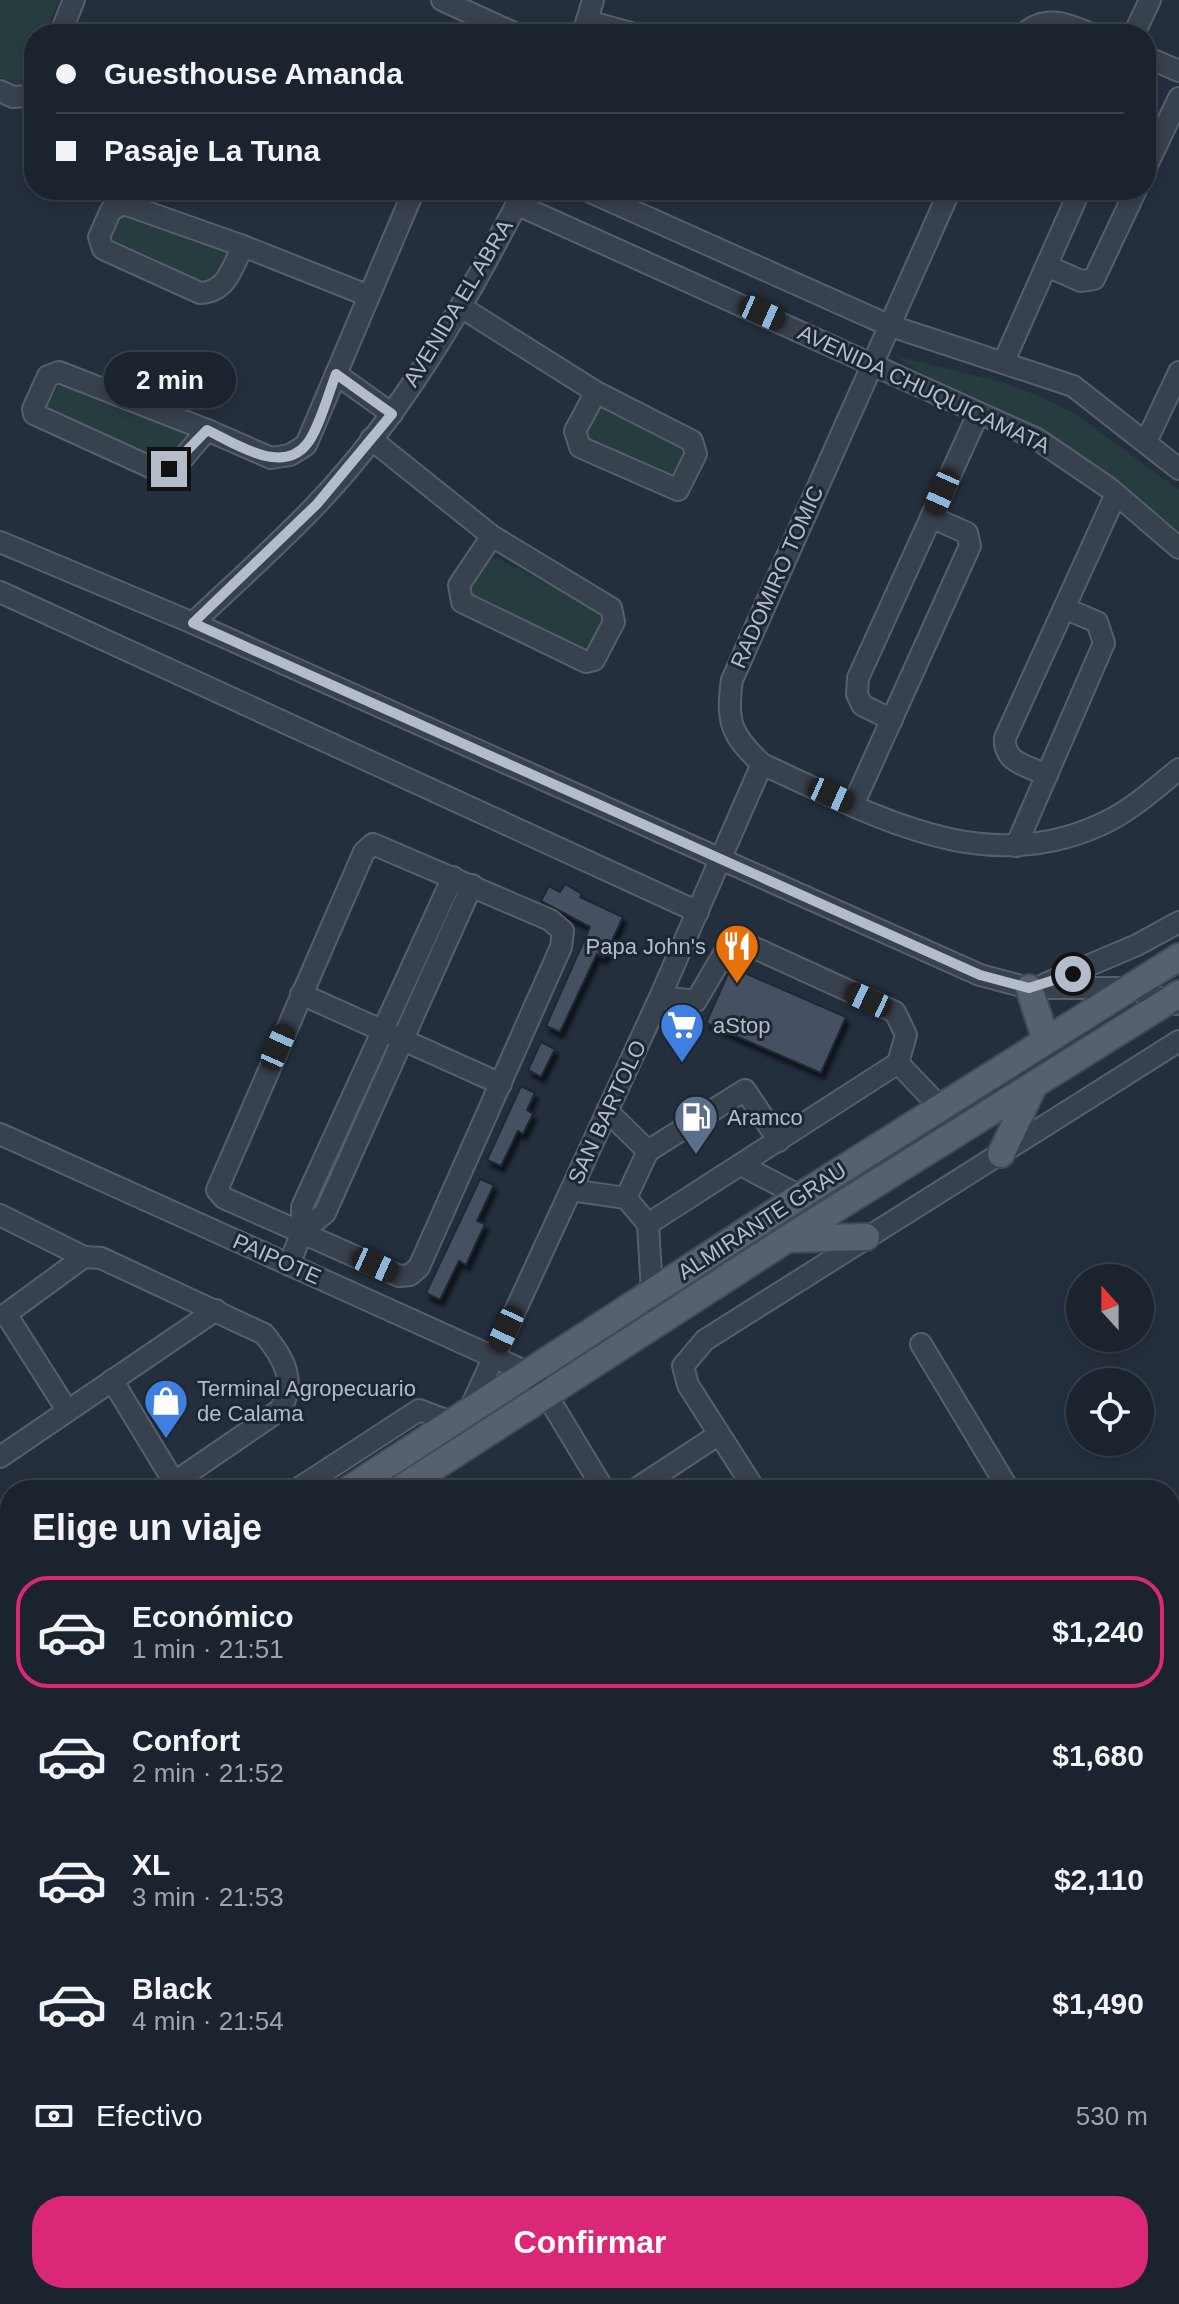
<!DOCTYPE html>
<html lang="es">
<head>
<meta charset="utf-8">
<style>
  :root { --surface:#1b232e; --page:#282f3a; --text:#f1f3f6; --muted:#a0a4aa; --line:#39404a; --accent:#db2777 }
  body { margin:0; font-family:Helvetica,sans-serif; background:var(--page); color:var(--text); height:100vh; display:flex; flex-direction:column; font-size:30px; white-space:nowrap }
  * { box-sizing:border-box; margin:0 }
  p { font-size:26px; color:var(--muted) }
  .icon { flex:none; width:44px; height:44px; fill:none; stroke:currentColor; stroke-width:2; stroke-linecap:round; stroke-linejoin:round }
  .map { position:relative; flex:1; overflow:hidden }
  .panel { position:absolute; left:0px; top:1480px; width:1180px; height:824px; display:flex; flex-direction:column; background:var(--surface); border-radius:32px 32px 0 0; box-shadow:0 4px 12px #0003,0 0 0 2px var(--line) }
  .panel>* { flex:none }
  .top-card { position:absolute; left:24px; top:24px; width:1132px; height:176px; border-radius:32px; box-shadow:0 4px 12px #0003,0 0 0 2px var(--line); display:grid; align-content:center; height:176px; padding:0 32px; background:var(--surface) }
  .needle { width:52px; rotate:339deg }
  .controls { position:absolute; left:1066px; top:1264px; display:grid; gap:16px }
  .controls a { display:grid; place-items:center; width:88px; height:88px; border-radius:50%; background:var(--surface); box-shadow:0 4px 12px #0003,0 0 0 2px var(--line); font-size:40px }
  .end { position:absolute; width:36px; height:36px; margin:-18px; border:10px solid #b4bcc9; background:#111; box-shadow:0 0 0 4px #111 }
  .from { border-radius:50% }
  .bubble { position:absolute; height:56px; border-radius:28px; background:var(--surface); box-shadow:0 4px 12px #0003,0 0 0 2px var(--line); font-size:26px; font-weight:700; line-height:56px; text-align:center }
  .car { position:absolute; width:24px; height:48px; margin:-24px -12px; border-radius:10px; box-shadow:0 0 6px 2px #0007; background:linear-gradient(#222 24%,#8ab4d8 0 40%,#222 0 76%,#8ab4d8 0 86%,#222 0) }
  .top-card b { display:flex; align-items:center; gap:28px; height:76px; font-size:30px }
  .top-card b+b { border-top:2px solid var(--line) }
  .top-card i { width:20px; height:20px; background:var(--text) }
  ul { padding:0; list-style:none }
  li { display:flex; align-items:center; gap:24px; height:112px; margin:0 16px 12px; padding:0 16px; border:4px solid transparent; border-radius:32px }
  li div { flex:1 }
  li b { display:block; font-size:30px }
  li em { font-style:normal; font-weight:700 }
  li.active { border-color:var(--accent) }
  li>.icon { width:72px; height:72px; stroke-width:1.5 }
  h2 { padding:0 32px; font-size:36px; line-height:96px }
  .pay { display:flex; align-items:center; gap:20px; height:88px; padding:0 32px; font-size:30px }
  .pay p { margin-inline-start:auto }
  .button { display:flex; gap:16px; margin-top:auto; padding:16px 32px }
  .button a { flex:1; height:92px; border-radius:32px; background:var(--accent); color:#fff; font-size:32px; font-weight:700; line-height:92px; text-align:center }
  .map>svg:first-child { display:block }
</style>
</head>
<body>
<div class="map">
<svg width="1179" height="2304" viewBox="0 0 1179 2304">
  <defs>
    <filter id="shadow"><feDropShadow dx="3.5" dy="6" stdDeviation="2" flood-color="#0009"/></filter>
  </defs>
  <rect width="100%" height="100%" fill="#242f3e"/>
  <g fill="#263c3f">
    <polygon points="0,0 60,0 44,34 34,34 34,56 20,86 0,77"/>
    <polygon points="124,212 233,250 214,287 110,238"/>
    <path d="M 895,356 L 1005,383 L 1043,398 L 1075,414 L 1179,490 L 1179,538 C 1133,500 1089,458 1038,428 C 991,400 939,388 895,356 Z"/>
    <polygon points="60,382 194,430 166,462 46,409"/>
    <polygon points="598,405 678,443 686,454 668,479 587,440 583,429"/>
    <polygon points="495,557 598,610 602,626 587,652 471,598 470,580"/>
  </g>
  <g fill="#455162" stroke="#1f2835" stroke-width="2" filter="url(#shadow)">
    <polygon points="565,884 582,894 580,897 623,917 604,958 597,954 560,1032 546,1026 590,927 541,901 549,886 560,892"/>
    <polygon points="731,967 846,1017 821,1073 706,1023"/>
    <polygon points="541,1042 555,1049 541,1077 528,1070"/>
    <polygon points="521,1086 535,1093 527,1110 533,1114 523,1134 518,1131 501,1166 487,1160"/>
    <polygon points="480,1179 494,1185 477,1221 485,1224 466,1265 459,1261 440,1300 426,1293"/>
  </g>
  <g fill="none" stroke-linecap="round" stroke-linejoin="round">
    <g stroke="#565f6c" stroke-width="24">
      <g id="minor">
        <polyline points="442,0 516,34"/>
        <polyline points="587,21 635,34"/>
        <polyline points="60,34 74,0"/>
        <polyline points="583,34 593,0"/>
        <path d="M 1024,34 C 1045,14 1068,24 1091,34"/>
        <polyline points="1134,34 1150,0"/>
        <polyline points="1146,57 1179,71"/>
        <polyline points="0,91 13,97 28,96 34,88"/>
        <polyline points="1146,167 1179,98"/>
        <polyline points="586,190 888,325 1073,386 1179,469"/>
        <path d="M 950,190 L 732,680 C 726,722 731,735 762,764 C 874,815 988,883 1110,820 C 1135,807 1157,787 1179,769"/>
        <path d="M 124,204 L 243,246 C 232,268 227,292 200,293 L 103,249 L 99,237 L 111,210 Z"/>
        <polyline points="516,204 1037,439 1109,488 1179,548"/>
        <polyline points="243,246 369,296"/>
        <polyline points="1047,266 1081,281 1094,279 1136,190"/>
        <polyline points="461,307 596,392 692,441 696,454 678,490 580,447 575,431 596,392"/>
        <polyline points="1004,361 1080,190"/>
        <polygon points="59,372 207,430 179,463 159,471 34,414 33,409 48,376"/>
        <polyline points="336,374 392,414"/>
        <polyline points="207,430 271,458 290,455 306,445 414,190"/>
        <polyline points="371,439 492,536 611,608 614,622 594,660 586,662 462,602 459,585 492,536"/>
        <polyline points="1146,442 1179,372"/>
        <polyline points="0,542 193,623 980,975 1029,988 1131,988 1176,1004"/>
        <polyline points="0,592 698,912"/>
        <path d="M 193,623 C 234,584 277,546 316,505 C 403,414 467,301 524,190"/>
        <polyline points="892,720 862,705 857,694 858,678 978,414"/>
        <path d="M 1047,775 C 1028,766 1003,763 1005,738 L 1116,494"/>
        <polyline points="853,805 970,546 967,533 931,517"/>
        <polygon points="373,844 550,920 563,931 561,947 419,1267 410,1275 399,1276 224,1198 217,1190 364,852"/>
        <polyline points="1016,846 1104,643 1097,622 1064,608"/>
        <polyline points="1045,984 1137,945 1179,922"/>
        <polyline points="301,994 501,1084"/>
        <polyline points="660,997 696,1001 733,938 895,1012 906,1035 898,1063"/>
        <polyline points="607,1111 648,1151 626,1198"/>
        <polyline points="0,1134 529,1373 546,1394 604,1490"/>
        <polyline points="648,1151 745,1090 779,1141"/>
        <polyline points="741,1165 800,1196"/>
        <polyline points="571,1190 626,1198 648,1224"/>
        <polyline points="0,1215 84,1257"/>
        <polyline points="302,1232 325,1213 472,885"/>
        <polyline points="289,1265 302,1232 302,1207 453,877"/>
        <polyline points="652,1292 648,1224 898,1063 940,1107"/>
        <polyline points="921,1344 1009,1490"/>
        <polyline points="112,1380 174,1482"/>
        <path d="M 67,1410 L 6,1314 L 84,1257 L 101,1258 L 264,1334 C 284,1358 297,1381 280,1410 L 163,1490"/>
        <polyline points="468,1413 660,997 762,764"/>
        <polyline points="0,1457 216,1310"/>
        <polyline points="296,1490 419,1410 454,1423"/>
        <polyline points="634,1490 718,1435"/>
        <polyline points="755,1490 688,1385 683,1366 705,1340 1179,1041"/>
        <polyline points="0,1602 10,1595"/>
        <polyline points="1170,1757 1179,1772"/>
        <polyline points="0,1902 10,1895"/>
        <polyline points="0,2115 10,2108"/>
        <polyline points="0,2262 10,2277"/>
        <polyline points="21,2294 28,2304"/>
        <polyline points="222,2294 228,2304"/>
        <polyline points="66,2304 82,2294"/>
      </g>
    </g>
    <g stroke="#414a57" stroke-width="30">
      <g id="major">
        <polyline points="1029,988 1046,1040"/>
        <polyline points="1001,1154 1034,1085"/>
        <polyline points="787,1239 866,1237"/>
        <polyline points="348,1490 800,1196 1179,957"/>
        <polyline points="399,1490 787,1239 1179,994"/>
        <polyline points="0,1713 10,1707"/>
        <polyline points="0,1751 10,1744"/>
      </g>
    </g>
    <use href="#minor" stroke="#38414e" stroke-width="20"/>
    <use href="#major" stroke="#56606e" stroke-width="26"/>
  </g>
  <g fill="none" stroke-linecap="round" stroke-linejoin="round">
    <path stroke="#b4bcc9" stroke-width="10" d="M 169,469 L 207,430 C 234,443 281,475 306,445 C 318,432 329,392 336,374 L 392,414 L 317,504 L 193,623 L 980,975 L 1029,988 L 1073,974"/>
  </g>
  <defs>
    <g id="restaurant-pin" transform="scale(2.3)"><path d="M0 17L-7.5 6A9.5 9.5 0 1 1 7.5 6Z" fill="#e8710a" stroke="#1d2633"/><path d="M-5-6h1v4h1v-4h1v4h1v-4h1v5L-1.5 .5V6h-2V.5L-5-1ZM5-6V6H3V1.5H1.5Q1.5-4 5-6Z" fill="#fff"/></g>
    <g id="supermarket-pin" transform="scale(2.3)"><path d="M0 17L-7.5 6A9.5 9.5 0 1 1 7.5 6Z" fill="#3f7fe0" stroke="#1d2633"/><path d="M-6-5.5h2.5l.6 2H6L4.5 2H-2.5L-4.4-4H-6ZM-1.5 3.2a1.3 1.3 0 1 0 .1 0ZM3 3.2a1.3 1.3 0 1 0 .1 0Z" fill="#fff"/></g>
    <g id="fuel-pin" transform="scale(2.3)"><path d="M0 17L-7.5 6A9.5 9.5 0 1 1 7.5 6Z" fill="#5c6f8a" stroke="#1d2633"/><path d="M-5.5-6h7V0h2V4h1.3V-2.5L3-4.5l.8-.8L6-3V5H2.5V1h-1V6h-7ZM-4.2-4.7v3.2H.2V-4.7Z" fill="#fff"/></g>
    <g id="shop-pin" transform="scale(2.3)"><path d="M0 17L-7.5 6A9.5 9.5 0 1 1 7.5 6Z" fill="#3f7fe0" stroke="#1d2633"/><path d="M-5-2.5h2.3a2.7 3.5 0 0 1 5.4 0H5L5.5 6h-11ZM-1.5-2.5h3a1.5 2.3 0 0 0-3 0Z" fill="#fff"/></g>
  </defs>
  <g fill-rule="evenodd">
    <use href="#restaurant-pin" x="737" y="946"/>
    <use href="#supermarket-pin" x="682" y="1025"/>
    <use href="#fuel-pin" x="696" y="1117"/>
    <use href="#shop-pin" x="166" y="1401"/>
  </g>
  <g text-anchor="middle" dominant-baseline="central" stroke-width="6" stroke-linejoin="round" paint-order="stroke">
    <g font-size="22" fill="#b4bcc9" stroke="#1d2633">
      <text transform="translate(458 303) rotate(-59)">AVENIDA EL ABRA</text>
      <text transform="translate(924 389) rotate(25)">AVENIDA CHUQUICAMATA</text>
      <text transform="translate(777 577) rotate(-66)">RADOMIRO TOMIC</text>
      <text transform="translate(607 1112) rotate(-65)">SAN BARTOLO</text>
      <text transform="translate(762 1221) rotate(-33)">ALMIRANTE GRAU</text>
      <text transform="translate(277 1259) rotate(24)">PAIPOTE</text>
    </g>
    <g font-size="22" fill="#b4bcc9" stroke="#1d2633" text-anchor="start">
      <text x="706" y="946" text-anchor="end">Papa John's</text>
      <text x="713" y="1025">aStop</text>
      <text x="727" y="1117">Aramco</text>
      <text x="197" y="1388">Terminal Agropecuario<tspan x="197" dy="25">de Calama</tspan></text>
    </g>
  </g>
</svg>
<div class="controls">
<a><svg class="needle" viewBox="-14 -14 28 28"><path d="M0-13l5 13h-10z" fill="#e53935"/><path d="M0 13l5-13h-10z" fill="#a0a4aa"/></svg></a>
<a><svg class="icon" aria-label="locate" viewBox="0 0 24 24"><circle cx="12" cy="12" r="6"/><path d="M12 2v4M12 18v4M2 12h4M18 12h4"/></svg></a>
</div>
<i class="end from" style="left:1073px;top:974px"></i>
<i class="end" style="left:169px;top:469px"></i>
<div class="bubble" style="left:104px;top:352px;width:132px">2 min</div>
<i class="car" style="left:762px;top:313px;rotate:114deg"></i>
<i class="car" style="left:942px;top:492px;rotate:204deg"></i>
<i class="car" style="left:831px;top:795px;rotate:114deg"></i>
<i class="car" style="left:868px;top:1000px;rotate:295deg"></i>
<i class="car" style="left:278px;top:1047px;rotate:24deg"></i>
<i class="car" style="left:375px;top:1265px;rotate:114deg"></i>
<i class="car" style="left:506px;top:1329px;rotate:205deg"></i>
<div class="top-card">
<b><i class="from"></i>Guesthouse Amanda</b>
<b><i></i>Pasaje La Tuna</b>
</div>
<section class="panel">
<h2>Elige un viaje</h2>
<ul>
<li class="active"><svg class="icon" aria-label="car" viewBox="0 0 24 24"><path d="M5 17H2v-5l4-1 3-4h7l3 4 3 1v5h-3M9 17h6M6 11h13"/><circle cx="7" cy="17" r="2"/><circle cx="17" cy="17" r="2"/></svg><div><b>Económico</b><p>1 min · 21:51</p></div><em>$1,240</em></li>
<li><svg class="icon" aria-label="car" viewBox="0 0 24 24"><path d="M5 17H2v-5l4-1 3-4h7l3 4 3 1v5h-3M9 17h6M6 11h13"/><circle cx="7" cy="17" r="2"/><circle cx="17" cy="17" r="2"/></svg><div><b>Confort</b><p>2 min · 21:52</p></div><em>$1,680</em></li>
<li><svg class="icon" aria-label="car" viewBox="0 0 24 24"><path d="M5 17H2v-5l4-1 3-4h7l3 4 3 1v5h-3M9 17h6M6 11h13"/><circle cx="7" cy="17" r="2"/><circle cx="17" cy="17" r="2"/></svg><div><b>XL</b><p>3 min · 21:53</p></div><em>$2,110</em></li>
<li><svg class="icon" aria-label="car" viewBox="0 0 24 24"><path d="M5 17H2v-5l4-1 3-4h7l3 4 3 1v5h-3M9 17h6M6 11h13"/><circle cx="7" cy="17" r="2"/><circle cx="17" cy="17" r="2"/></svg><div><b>Black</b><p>4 min · 21:54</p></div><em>$1,490</em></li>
</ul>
<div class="pay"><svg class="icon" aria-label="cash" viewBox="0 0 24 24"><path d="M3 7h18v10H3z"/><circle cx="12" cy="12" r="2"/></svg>Efectivo<p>530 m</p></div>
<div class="button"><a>Confirmar</a></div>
</section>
</div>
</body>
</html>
